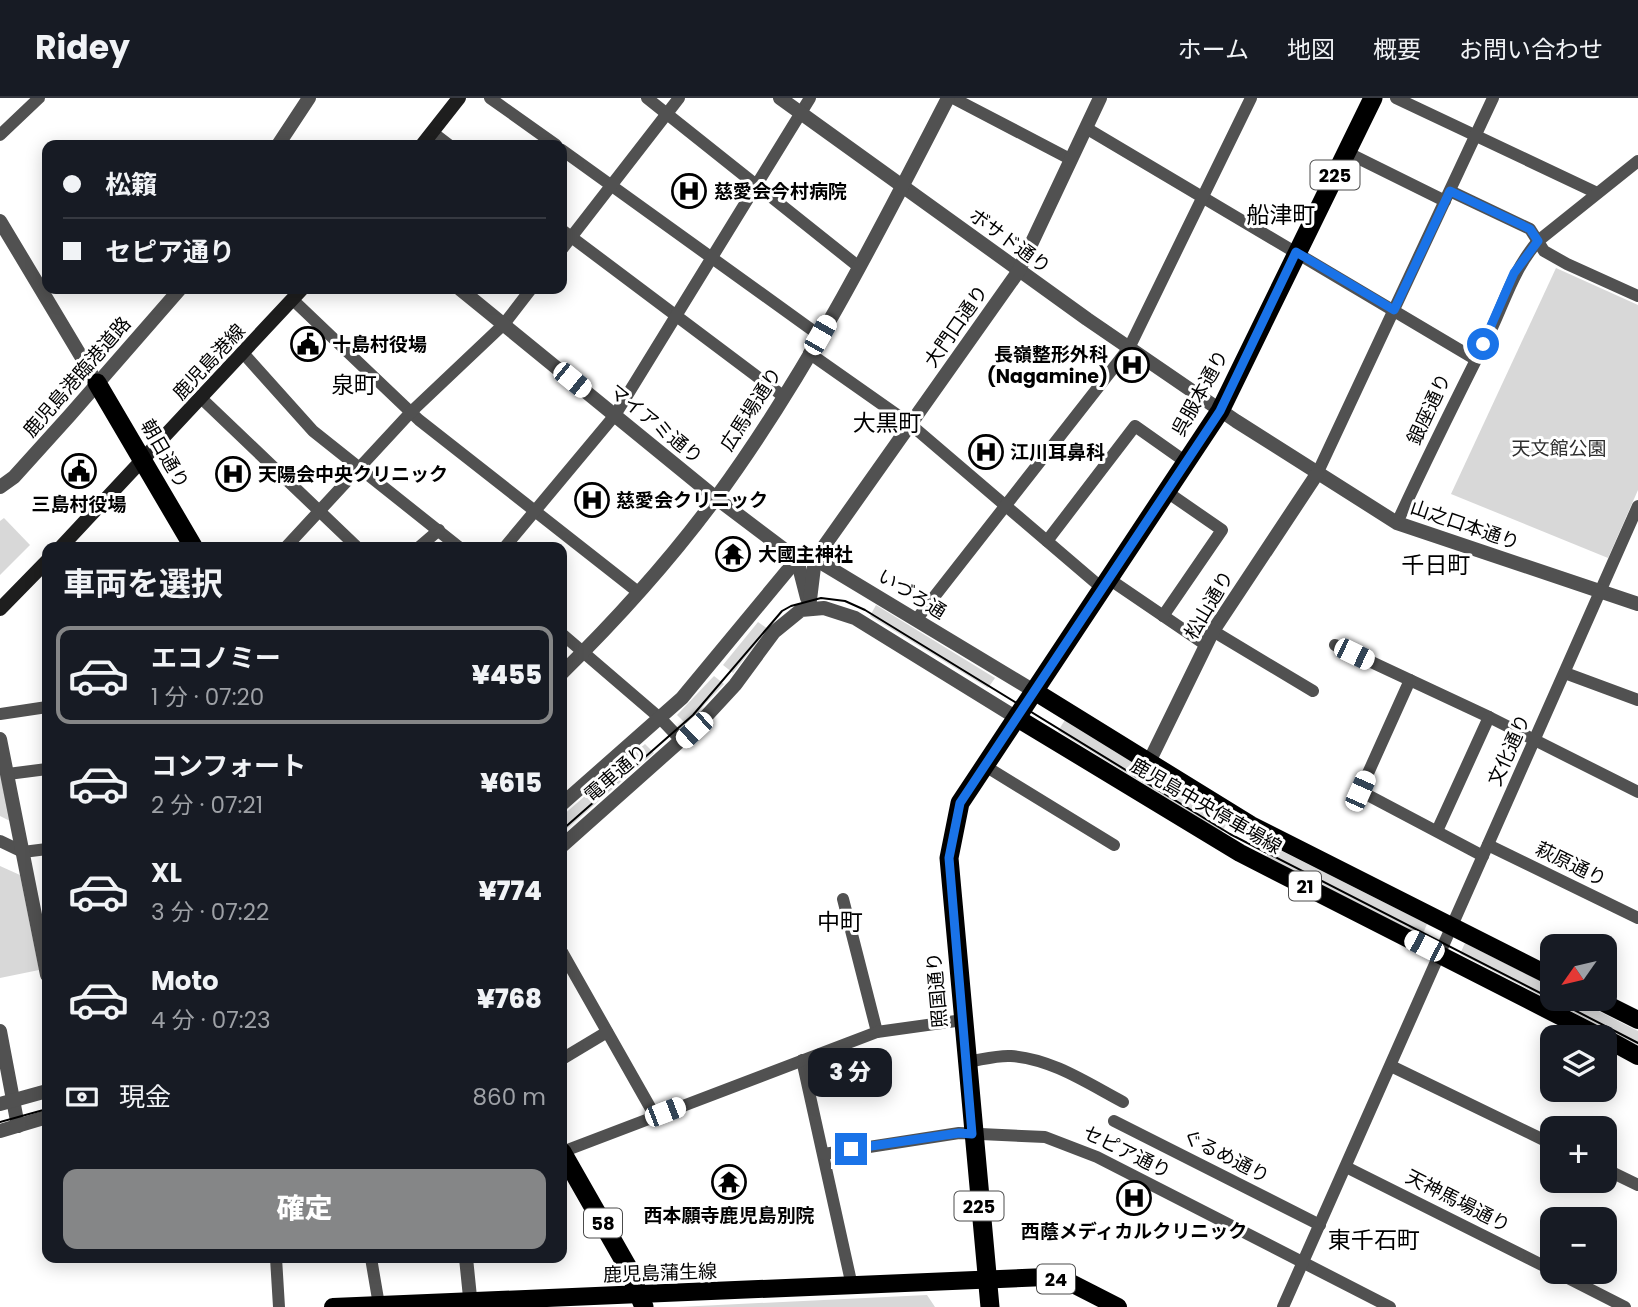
<!DOCTYPE html>
<html lang="ja">
<head>
<meta charset="utf-8">
<style>
  :root { --surface:#171b24; --page:#20242c; --text:#f1f3f6; --muted:#9ea1a6; --line:#363941; --accent:#858687 }
  body { margin:0; font-family:Poppins,"Noto Sans JP",sans-serif; background:var(--page); color:var(--text); height:100vh; display:flex; flex-direction:column; font-size:26px; white-space:nowrap }
  * { box-sizing:border-box; margin:0 }
  p { font-size:23px; color:var(--muted) }
  .icon { flex:none; width:38px; height:38px; fill:none; stroke:currentColor; stroke-width:2; stroke-linecap:round; stroke-linejoin:round }
  .map { position:relative; flex:1; overflow:hidden }
  .details { position:absolute; left:42px; top:444px; width:525px; height:721px; display:flex; flex-direction:column; background:var(--surface); border-radius:14px; box-shadow:0 4px 18px #0003 }
  .details>* { flex:none }
  .banner { position:absolute; left:42px; top:42px; width:525px; height:154px; border-radius:14px; box-shadow:0 4px 18px #0003; display:grid; align-content:center; height:154px; padding:0 21px; background:var(--surface) }
  .needle { width:46px; rotate:236deg }
  .controls { position:absolute; left:1540px; top:836px; display:grid; gap:14px }
  .controls a { display:grid; place-items:center; width:77px; height:77px; border-radius:14px; background:var(--surface); box-shadow:0 4px 18px #0003; font-size:35px }
  .end { position:absolute; width:32px; height:32px; margin:-16px; border:9px solid #1a73e8; background:#fff; box-shadow:0 0 0 4px #fff }
  .from { border-radius:50% }
  .bubble { position:absolute; height:49px; border-radius:14px; background:var(--surface); box-shadow:0 4px 18px #0003; font-size:23px; font-weight:800; line-height:49px; text-align:center }
  .car { position:absolute; width:21px; height:42px; margin:-21px -10px; border-radius:9px; box-shadow:0 0 5px 2px #0007; background:linear-gradient(#fff 24%,#345 0 40%,#fff 0 76%,#345 0 86%,#fff 0) }
  .banner b { display:flex; align-items:center; gap:24px; height:66px; font-size:26px }
  .banner b+b { border-top:2px solid var(--line) }
  .banner i { width:18px; height:18px; background:var(--text) }
  ul { padding:0; list-style:none }
  li { display:flex; align-items:center; gap:21px; height:98px; margin:0 14px 10px; padding:0 7px; border:4px solid transparent; border-radius:14px }
  li div { flex:1 }
  li b { display:block; font-size:26px }
  li em { font-style:normal; font-weight:800 }
  li.active { border-color:var(--accent) }
  li>.icon { width:63px; height:63px; stroke-width:1.5 }
  h2 { padding:0 21px; font-size:32px; line-height:84px }
  .pay { display:flex; align-items:center; gap:18px; height:77px; padding:0 21px; font-size:26px }
  .pay p { margin-inline-start:auto }
  .cta { display:flex; gap:14px; margin-top:auto; padding:14px 21px }
  .cta a { flex:1; height:80px; border-radius:14px; background:var(--accent); color:#fff; font-size:28px; font-weight:800; line-height:80px; text-align:center }
  header { display:flex; align-items:center; gap:42px; box-sizing:border-box; height:98px; padding:0 35px; background:var(--surface); border-bottom:2px solid var(--line) }
  header strong { font-size:33px }
  nav { display:flex; gap:38px; margin-inline-start:auto; font-size:24px }
  .map>svg:first-child { display:block }
</style>
</head>
<body>
<header>
<strong>Ridey</strong>
<nav><a>ホーム</a><a>地図</a><a>概要</a><a>お問い合わせ</a></nav>
</header>
<div class="map">
<svg width="1638" height="1209" viewBox="0 0 1638 1209">
  <rect width="100%" height="100%" fill="#fff"/>
  <g fill="#d8d8d8">
    <polygon points="1556,170 1638,207 1638,392 1608,460 1451,396"/>
    <polygon points="4,420 30,447 0,477 0,423"/>
    <polygon points="876,507 995,580 988,590 870,518"/>
    <polygon points="758,524 768,531 733,575 723,567"/>
    <polygon points="714,578 724,586 686,626 677,617"/>
    <polygon points="1065,622 1228,723 1222,734 1058,633"/>
    <polygon points="645,646 654,655 562,735 562,718"/>
    <polygon points="0,675 10,723 0,718"/>
    <polygon points="1272,748 1427,826 1422,838 1266,759"/>
    <polygon points="0,768 20,777 39,872 0,880"/>
    <polygon points="1465,845 1552,889 1552,901 1575,901 1638,933 1638,948 1460,856"/>
    <polygon points="927,1197 935,1209 678,1209"/>
  </g>
  <g fill="none" stroke-linecap="round" stroke-linejoin="round">
    <g stroke="#515151" stroke-width="12">
      <polyline points="490,0 556,47"/>
      <polyline points="647,0 859,169"/>
      <polyline points="953,0 1070,61"/>
      <polyline points="1396,0 1597,95"/>
      <polyline points="1086,30 1475,261"/>
      <polyline points="432,34 449,47"/>
      <polyline points="0,37 39,0"/>
      <polyline points="562,52 819,237"/>
      <polyline points="1346,54 1445,103"/>
      <polyline points="1450,93 1530,131 1544,153 1567,166 1638,198"/>
      <polyline points="562,132 783,298"/>
      <polyline points="562,151 679,0"/>
      <polyline points="292,201 419,322 638,494"/>
      <polyline points="809,255 910,326 1103,491"/>
      <polyline points="244,256 313,333 460,450"/>
      <polyline points="201,300 358,450"/>
      <polyline points="1317,376 1493,0"/>
      <path d="M 1397,425 C 1427,359 1459,296 1491,232 C 1506,200 1514,171 1538,143 L 1638,63"/>
      <polyline points="1047,443 1135,328 1186,364"/>
      <polyline points="285,450 411,314 504,226 531,191"/>
      <polyline points="418,450 439,432"/>
      <polyline points="504,450 615,317 810,0"/>
      <polyline points="1109,481 1206,547"/>
      <polyline points="1163,518 1222,432 1167,394"/>
      <polyline points="916,522 1129,250 1251,0"/>
      <polyline points="1213,533 1313,593"/>
      <polyline points="562,536 661,621 682,643"/>
      <polyline points="1335,547 1489,619 1638,694"/>
      <polyline points="1565,575 1638,602"/>
      <polyline points="1410,582 1360,693 1483,758"/>
      <polyline points="0,616 47,609"/>
      <polyline points="985,668 1114,747"/>
      <polyline points="8,676 47,671"/>
      <polyline points="1437,733 1489,619"/>
      <polyline points="0,743 23,754 47,751"/>
      <polyline points="1488,747 1638,820"/>
      <polyline points="843,801 877,934"/>
      <polyline points="562,854 655,1018"/>
      <polyline points="562,961 607,934"/>
      <polyline points="802,962 852,1188"/>
      <path d="M 967,964 C 981,962 997,957 1011,958 C 1052,961 1087,985 1123,1004"/>
      <polyline points="1391,968 1552,1046"/>
      <polyline points="1114,1023 1320,1127"/>
      <polyline points="562,1054 877,934 963,922"/>
      <polyline points="824,1056 959,1035 1045,1039 1097,1059 1390,1209"/>
      <polyline points="1346,1069 1552,1172"/>
      <polyline points="1605,1071 1638,1087"/>
      <polyline points="276,1160 279,1209"/>
      <polyline points="371,1160 379,1207"/>
      <polyline points="1556,1174 1625,1209"/>
      <polyline points="1283,1209 1638,408"/>
    </g>
    <g stroke="#515151" stroke-width="14">
      <polyline points="780,0 1087,221 1236,323 1397,425 1638,506"/>
      <polyline points="278,47 309,0"/>
      <polyline points="0,123 97,285"/>
      <polyline points="460,191 716,400 797,461"/>
      <polyline points="0,389 14,379 70,317 180,191"/>
      <polyline points="797,461 807,500"/>
      <polyline points="809,461 815,461 1034,593"/>
      <polyline points="809,510 815,461 1018,174 1100,0"/>
      <path d="M 562,575 C 617,521 670,462 716,400 C 807,276 878,136 948,0"/>
      <polyline points="0,641 47,877"/>
      <polyline points="1148,666 1213,533 1317,376"/>
      <polyline points="562,706 682,600 797,461"/>
      <polyline points="562,748 698,627 735,587 774,534 801,512 824,510 855,520 1017,620"/>
      <polyline points="0,933 18,1028"/>
      <polyline points="0,1006 47,993"/>
      <polyline points="0,1033 47,1019"/>
      <polyline points="466,1160 471,1209"/>
    </g>
    <g stroke="#1e1e1e" stroke-width="14">
      <polyline points="422,47 459,0"/>
      <polyline points="60,450 302,191"/>
      <polyline points="0,511 47,463"/>
    </g>
    <g stroke="#000" stroke-width="18">
      <polyline points="1034,593 1251,727 1552,879"/>
      <polyline points="1017,620 1240,755 1603,940"/>
      <polyline points="1596,901 1638,922"/>
      <polyline points="1605,940 1638,958"/>
      <polyline points="333,1209 1046,1179 1071,1185 1118,1209"/>
    </g>
    <g stroke="#000" stroke-width="19">
      <polyline points="97,285 194,450"/>
      <polyline points="562,1054 627,1168 644,1209"/>
      <polyline points="990,1209 949,760 960,705 1220,313 1373,0"/>
    </g>
    <g stroke="#000" stroke-width="2">
      <polyline points="562,732 693,617 782,513 791,508 821,500 845,503 865,512 1230,736 1552,901"/>
      <polyline points="1553,901 1638,945"/>
      <polyline points="0,1024 47,1011"/>
    </g>
  </g>
  <g fill="none" stroke-linecap="round" stroke-linejoin="round">
    <polyline stroke="#1a73e8" stroke-width="9" points="851,1051 959,1035 972,1036 949,760 960,705 1220,313 1296,154 1394,212 1450,93 1530,131 1538,143 1514,175 1483,246"/>
  </g>
  <defs>
    <g id="hospital-ring" transform="scale(1.75)"><circle r="9.5" fill="#fff" stroke="#000" stroke-width="1.5"/><path d="M-5-5h3v3.5h4V-5h3V5h-3V1.5h-4V5h-3Z" fill="#000"/></g>
    <g id="civic-ring" transform="scale(1.75)"><circle r="9.5" fill="#fff" stroke="#000" stroke-width="1.5"/><path d="M-.6-6.5H3V-4.5H.6V-3L4-1V1h2V6H-6V1h2V-1L-.6-3ZM-1.2 2.5V6h2.4V2.5Z" fill="#000"/></g>
    <g id="temple-ring" transform="scale(1.75)"><circle r="9.5" fill="#fff" stroke="#000" stroke-width="1.5"/><path d="M0-6L5-2H3V0L6.5 2.5H4V6H1.5V3h-3V6H-4V2.5H-6.5L-3 0V-2H-5Z" fill="#000"/></g>
  </defs>
  <g fill-rule="evenodd">
    <use href="#hospital-ring" x="689" y="93"/>
    <use href="#civic-ring" x="308" y="246"/>
    <use href="#hospital-ring" x="1132" y="267"/>
    <use href="#hospital-ring" x="986" y="354"/>
    <use href="#civic-ring" x="79" y="373"/>
    <use href="#hospital-ring" x="233" y="376"/>
    <use href="#hospital-ring" x="592" y="402"/>
    <use href="#temple-ring" x="733" y="456"/>
    <use href="#temple-ring" x="729" y="1084"/>
    <use href="#hospital-ring" x="1134" y="1100"/>
  </g>
  <g text-anchor="middle" dominant-baseline="central" stroke-width="6" stroke-linejoin="round" paint-order="stroke">
    <g fill="#fff" stroke="#4c4c4c" stroke-width="2">
      <rect x="1310.5" y="62.5" width="49" height="29" rx="5"/>
      <rect x="1289" y="773.5" width="32" height="29" rx="5"/>
      <rect x="954.5" y="1093.5" width="49" height="29" rx="5"/>
      <rect x="584" y="1110.5" width="38" height="29" rx="5"/>
      <rect x="1037" y="1166.5" width="38" height="29" rx="5"/>
    </g>
    <g font-size="18" font-weight="bold" fill="#000">
      <text x="1335" y="77">225</text>
      <text x="1305" y="788">21</text>
      <text x="979" y="1108">225</text>
      <text x="603" y="1125">58</text>
      <text x="1056" y="1181">24</text>
    </g>
    <g font-size="19" font-weight="bold" fill="#000" stroke="#fff" text-anchor="start">
      <text x="714" y="93">慈愛会今村病院</text>
      <text x="332" y="246">十島村役場</text>
      <text x="1108" y="256" text-anchor="end">長嶺整形外科<tspan x="1108" dy="22">(Nagamine)</tspan></text>
      <text x="1010" y="354">江川耳鼻科</text>
      <text x="258" y="376">天陽会中央クリニック</text>
      <text x="616" y="402">慈愛会クリニック</text>
      <text x="79" y="406" text-anchor="middle">三島村役場</text>
      <text x="758" y="456">大國主神社</text>
      <text x="729" y="1117" text-anchor="middle">西本願寺鹿児島別院</text>
      <text x="1134" y="1133" text-anchor="middle">西蔭メディカルクリニック</text>
    </g>
    <g font-size="19" fill="#000" stroke="#fff">
      <text transform="translate(1010 143) rotate(36)">ボサド通り</text>
      <text transform="translate(956 228) rotate(-55)">大門口通り</text>
      <text transform="translate(209 264) rotate(-47)">鹿児島港線</text>
      <text transform="translate(77 279) rotate(-49)">鹿児島港臨港道路</text>
      <text transform="translate(1200 295) rotate(-61)">呉服本通り</text>
      <text transform="translate(751 311) rotate(-57)">広馬場通り</text>
      <text transform="translate(1429 311) rotate(-65)">銀座通り</text>
      <text transform="translate(656 326) rotate(39)">マイアミ通り</text>
      <text transform="translate(165 356) rotate(60)">朝日通り</text>
      <text transform="translate(1465 427) rotate(19)">山之口本通り</text>
      <text transform="translate(912 496) rotate(32)">いづろ通</text>
      <text transform="translate(1209 507) rotate(-59)">松山通り</text>
      <text transform="translate(1509 652) rotate(-66)">文化通り</text>
      <text transform="translate(616 675) rotate(-41)">電車通り</text>
      <text transform="translate(1206 708) rotate(30)">鹿児島中央停車場線</text>
      <text transform="translate(1571 766) rotate(26)">萩原通り</text>
      <text transform="translate(937 892) rotate(-95)">照国通り</text>
      <text transform="translate(1127 1054) rotate(26)">セピア通り</text>
      <text transform="translate(1226 1058) rotate(27)">ぐるめ通り</text>
      <text transform="translate(1458 1103) rotate(27)">天神馬場通り</text>
      <text transform="translate(660 1175) rotate(-2)">鹿児島蒲生線</text>
    </g>
    <g font-size="19" fill="#2f2f2f" stroke="#fff">
      <text x="1559" y="350">天文館公園</text>
    </g>
    <g font-size="23" fill="#000" stroke="#fff">
      <text x="1281" y="117">船津町</text>
      <text x="354" y="287">泉町</text>
      <text x="887" y="325">大黒町</text>
      <text x="1436" y="467">千日町</text>
      <text x="840" y="824">中町</text>
      <text x="1374" y="1142">東千石町</text>
    </g>
  </g>
</svg>
<div class="controls">
<a><svg class="needle" viewBox="-14 -14 28 28"><path d="M0-13l5 13h-10z" fill="#e53935"/><path d="M0 13l5-13h-10z" fill="#9ea1a6"/></svg></a>
<a><svg class="icon" aria-label="layers" viewBox="0 0 24 24"><path d="M12 4l9 5-9 5-9-5zM3 14l9 5 9-5"/></svg></a>
<a>+</a>
<a>−</a>
</div>
<i class="end from" style="left:1483px;top:246px"></i>
<i class="end" style="left:851px;top:1051px"></i>
<div class="bubble" style="left:808px;top:950px;width:84px">3 分</div>
<i class="car" style="left:820px;top:237px;rotate:30deg"></i>
<i class="car" style="left:572px;top:282px;rotate:129deg"></i>
<i class="car" style="left:1354px;top:556px;rotate:116deg"></i>
<i class="car" style="left:694px;top:632px;rotate:227deg"></i>
<i class="car" style="left:1360px;top:693px;rotate:24deg"></i>
<i class="car" style="left:1424px;top:848px;rotate:297deg"></i>
<i class="car" style="left:665px;top:1014px;rotate:69deg"></i>
<div class="banner">
<b><i class="from"></i>松籟</b>
<b><i></i>セピア通り</b>
</div>
<section class="details">
<h2>車両を選択</h2>
<ul>
<li class="active"><svg class="icon" aria-label="car" viewBox="0 0 24 24"><path d="M5 17H2v-5l4-1 3-4h7l3 4 3 1v5h-3M9 17h6M6 11h13"/><circle cx="7" cy="17" r="2"/><circle cx="17" cy="17" r="2"/></svg><div><b>エコノミー</b><p>1 分 · 07:20</p></div><em>¥455</em></li>
<li><svg class="icon" aria-label="car" viewBox="0 0 24 24"><path d="M5 17H2v-5l4-1 3-4h7l3 4 3 1v5h-3M9 17h6M6 11h13"/><circle cx="7" cy="17" r="2"/><circle cx="17" cy="17" r="2"/></svg><div><b>コンフォート</b><p>2 分 · 07:21</p></div><em>¥615</em></li>
<li><svg class="icon" aria-label="car" viewBox="0 0 24 24"><path d="M5 17H2v-5l4-1 3-4h7l3 4 3 1v5h-3M9 17h6M6 11h13"/><circle cx="7" cy="17" r="2"/><circle cx="17" cy="17" r="2"/></svg><div><b>XL</b><p>3 分 · 07:22</p></div><em>¥774</em></li>
<li><svg class="icon" aria-label="car" viewBox="0 0 24 24"><path d="M5 17H2v-5l4-1 3-4h7l3 4 3 1v5h-3M9 17h6M6 11h13"/><circle cx="7" cy="17" r="2"/><circle cx="17" cy="17" r="2"/></svg><div><b>Moto</b><p>4 分 · 07:23</p></div><em>¥768</em></li>
</ul>
<div class="pay"><svg class="icon" aria-label="cash" viewBox="0 0 24 24"><path d="M3 7h18v10H3z"/><circle cx="12" cy="12" r="2"/></svg>現金<p>860 m</p></div>
<div class="cta"><a>確定</a></div>
</section>
</div>
</body>
</html>
